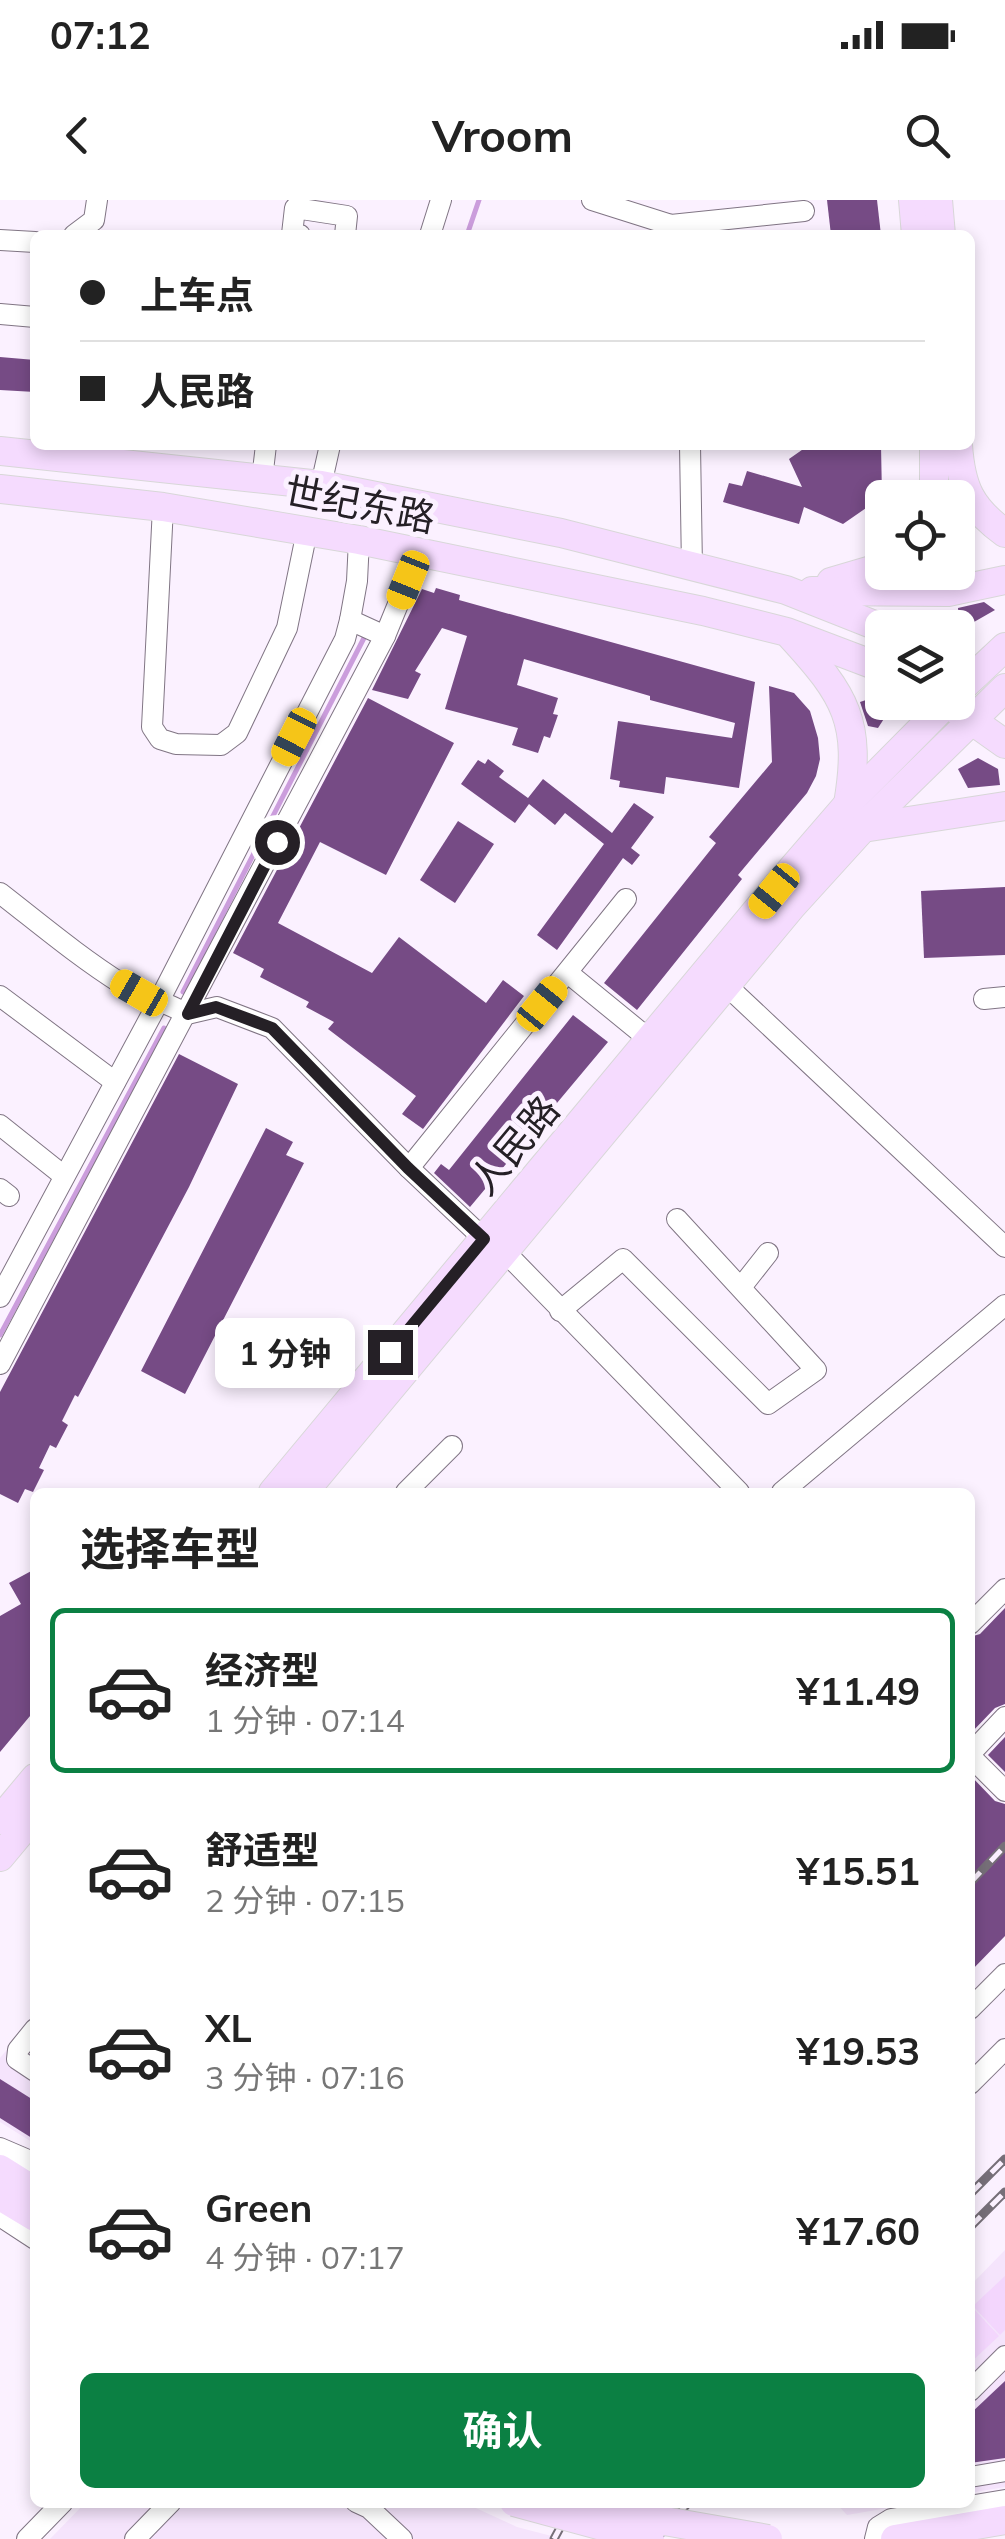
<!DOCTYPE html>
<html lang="zh">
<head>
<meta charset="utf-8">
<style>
  :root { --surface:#fff; --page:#f6f6f6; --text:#222; --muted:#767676; --line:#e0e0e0; --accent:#0b8043 }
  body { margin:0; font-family:Mulish,"Noto Sans SC",sans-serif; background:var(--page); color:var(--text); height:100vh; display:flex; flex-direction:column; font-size:38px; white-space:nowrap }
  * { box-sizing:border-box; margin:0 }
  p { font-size:32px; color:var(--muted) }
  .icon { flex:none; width:55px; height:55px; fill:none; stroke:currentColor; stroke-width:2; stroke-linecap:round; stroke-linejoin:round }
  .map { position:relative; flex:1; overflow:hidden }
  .drawer { position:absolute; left:30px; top:1288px; width:945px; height:1020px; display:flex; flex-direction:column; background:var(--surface); border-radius:15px; box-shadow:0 5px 15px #0003 }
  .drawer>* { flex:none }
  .guide { position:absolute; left:30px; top:30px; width:945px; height:220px; border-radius:15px; box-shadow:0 5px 15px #0003; display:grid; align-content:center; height:220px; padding:0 50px; background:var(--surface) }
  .buttons { position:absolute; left:865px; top:280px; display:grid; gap:20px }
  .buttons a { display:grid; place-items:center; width:110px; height:110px; border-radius:15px; background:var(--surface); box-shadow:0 5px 15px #0003; font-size:50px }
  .end { position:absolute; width:45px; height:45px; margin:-22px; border:12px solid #252026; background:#fff; box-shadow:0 0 0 5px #fff }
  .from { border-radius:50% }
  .bubble { position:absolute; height:70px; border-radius:15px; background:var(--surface); box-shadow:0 5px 15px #0003; font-size:32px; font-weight:700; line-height:70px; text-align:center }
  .car { position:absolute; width:30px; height:60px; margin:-30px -15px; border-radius:12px; box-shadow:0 0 8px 2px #0007; background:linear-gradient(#f5c518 24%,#345 0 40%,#f5c518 0 76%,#345 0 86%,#f5c518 0) }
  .guide b { display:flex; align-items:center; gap:35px; height:95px; font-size:38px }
  .guide b+b { border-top:2px solid var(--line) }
  .guide i { width:25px; height:25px; background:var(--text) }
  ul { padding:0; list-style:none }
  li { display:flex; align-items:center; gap:30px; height:165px; margin:0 20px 15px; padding:0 30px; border:5px solid transparent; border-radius:15px }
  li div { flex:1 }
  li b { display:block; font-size:38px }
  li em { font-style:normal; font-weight:700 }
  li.on { border-color:var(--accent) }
  li>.icon { width:90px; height:90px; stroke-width:1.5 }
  h2 { padding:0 50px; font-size:45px; line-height:120px }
  .action { display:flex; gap:20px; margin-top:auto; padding:20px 50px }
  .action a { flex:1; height:115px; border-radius:15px; background:var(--accent); color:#fff; font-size:40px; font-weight:700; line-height:115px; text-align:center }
  .status { display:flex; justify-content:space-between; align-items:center; height:70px; padding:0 50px; background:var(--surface); direction:ltr }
  .status svg { height:28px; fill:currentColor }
  header { display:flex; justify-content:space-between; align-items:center; height:130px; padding:0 50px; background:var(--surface); font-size:45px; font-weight:700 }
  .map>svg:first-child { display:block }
</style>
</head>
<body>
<div class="status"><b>07:12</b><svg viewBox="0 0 49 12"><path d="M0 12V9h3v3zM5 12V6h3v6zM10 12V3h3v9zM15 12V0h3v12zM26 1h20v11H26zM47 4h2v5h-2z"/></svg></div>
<header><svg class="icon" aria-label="back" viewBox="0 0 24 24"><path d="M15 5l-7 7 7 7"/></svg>Vroom<svg class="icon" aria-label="search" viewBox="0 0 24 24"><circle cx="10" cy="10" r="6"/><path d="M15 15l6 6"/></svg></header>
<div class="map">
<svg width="1005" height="2339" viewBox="0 0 1005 2339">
  <rect width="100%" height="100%" fill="#fbf1ff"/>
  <g fill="#f5e4fc">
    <polygon points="35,1817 35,1944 0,1922 0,1858"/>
    <polygon points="1005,2050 1005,2287 970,2293 970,2086"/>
    <polygon points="86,2302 465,2303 517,2327 563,2339 50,2339"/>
    <polygon points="836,2303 917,2303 847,2315"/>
  </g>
  <g fill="#f3d6fd">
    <polygon points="1005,2076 1005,2130 1000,2135 973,2106"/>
    <polygon points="972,2107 999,2136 970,2163 970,2109"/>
  </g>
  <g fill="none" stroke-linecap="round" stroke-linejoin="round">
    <g stroke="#cb9ddc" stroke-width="5">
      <polyline points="467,35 479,0"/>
      <polyline points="183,792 365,436"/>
      <polyline points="0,1135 164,828"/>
    </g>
  </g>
  <g fill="#764b85">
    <polygon points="827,0 877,0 881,35 831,35"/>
    <polygon points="0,157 35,160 35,192 0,190"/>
    <polygon points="809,245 881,245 882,297 843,324 804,307 799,324 723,302 729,283 742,286 747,271 802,287 789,259"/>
    <polygon points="436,388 460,395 459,400 755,482 739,588 666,577 664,594 619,587 620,581 610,579 618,521 732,538 735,523 650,500 650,496 524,459 517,485 558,498 553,514 558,515 550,538 544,536 538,553 512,545 518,528 445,509 467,436 442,428 415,471 421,474 408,499 372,490 422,389 434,393"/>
    <polygon points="984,402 995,410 960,430 958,408"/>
    <polygon points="769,486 794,493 810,511 818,538 820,559 816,576 807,593 738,675 742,679 637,810 604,783 716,643 709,637 772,562"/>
    <polygon points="368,498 454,543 386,675 320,642 278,723 372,773 399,737 486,803 503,780 524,796 423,929 402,914 416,896 328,829 334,822 306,807 309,802 260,777 264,769 233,753"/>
    <polygon points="869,499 889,511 878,528 868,526 860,502"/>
    <polygon points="978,558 998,569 1000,585 968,588 958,569"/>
    <polygon points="488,559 504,571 499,577 528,598 543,579 612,633 634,603 654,617 631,648 640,655 632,665 623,658 557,750 537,735 604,644 565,613 555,625 529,604 515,623 461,584 478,560 485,564"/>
    <polygon points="458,621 494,644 455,703 420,680"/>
    <polygon points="1005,687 1005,755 924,758 921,691"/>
    <polygon points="573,815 608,842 470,1007 434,973 441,964 449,970"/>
    <polygon points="179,854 238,884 189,987 78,1197 75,1195 62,1221 68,1225 56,1248 50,1245 39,1268 44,1270 33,1292 25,1289 18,1303 0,1294 0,1192"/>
    <polygon points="266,928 293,942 286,955 304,963 185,1194 141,1171"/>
    <polygon points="35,1369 35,1510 0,1552 0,1416 21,1404 9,1383"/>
    <polygon points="1005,1408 1005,1504 995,1508 970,1534 970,1437 980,1434"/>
    <polygon points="1005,1537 1005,1572 988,1555"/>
    <polygon points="970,1575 995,1601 1005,1604 1005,1736 970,1772"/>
    <polygon points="0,1879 35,1901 35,1940 0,1918"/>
    <polygon points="1005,2181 1005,2258 970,2263 970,2214"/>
  </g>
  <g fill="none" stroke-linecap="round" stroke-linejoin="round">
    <g stroke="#807584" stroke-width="22">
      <g id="minor">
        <polyline points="592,0 671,25 804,11"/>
        <polyline points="74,35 94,20 97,0"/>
        <polyline points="300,35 292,34 295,8 347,16 345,35"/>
        <polyline points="430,35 441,0"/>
        <polyline points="0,40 35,42"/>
        <polyline points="0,114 35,117"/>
        <polyline points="690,245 692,368"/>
        <polyline points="262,279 266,245"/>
        <polyline points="321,285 330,245"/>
        <polyline points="163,307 152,527 160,539 176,544 221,545 237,533 287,428 307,331"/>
        <polyline points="350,420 357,381 359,340"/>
        <path d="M 0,693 C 40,724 79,757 122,784 C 143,796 166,802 187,814 L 217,807 L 272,828 L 409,968 L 484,1039"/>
        <polyline points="568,773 650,840"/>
        <polyline points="726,785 1005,1047"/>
        <polyline points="0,796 115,882"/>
        <polyline points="984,799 1005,797"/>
        <polyline points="0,925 64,976"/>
        <polyline points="409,968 626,699"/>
        <polyline points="0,989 9,996"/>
        <polyline points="505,1052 739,1292"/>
        <polyline points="742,1086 768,1053"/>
        <polyline points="0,1097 160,799 345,439 350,420 385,436 419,353"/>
        <polyline points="560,1111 623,1059 768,1204 816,1170 677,1019"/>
        <polyline points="0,1164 385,436"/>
        <polyline points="406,1292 452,1246"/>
        <polyline points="782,1292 1005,1105"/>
        <polyline points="970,1424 1005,1389"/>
        <polyline points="970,1554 1005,1517"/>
        <polyline points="970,1556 1005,1591"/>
        <polyline points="970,1809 1005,1774"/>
        <polyline points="35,1829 18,1850 17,1859 35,1871"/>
        <polyline points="970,1884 1005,1849"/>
        <polyline points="0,1948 35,1963"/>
        <polyline points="0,2016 35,2039"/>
        <polyline points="970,2191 1005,2156"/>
        <polyline points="970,2277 1005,2271"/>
        <polyline points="356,2302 369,2308 402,2339"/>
        <polyline points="27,2339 63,2302"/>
        <polyline points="135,2339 171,2302"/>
        <polyline points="875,2339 878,2327 891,2319 1005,2300"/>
      </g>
    </g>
    <g stroke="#d8d7d8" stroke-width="30">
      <g id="major">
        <polyline points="913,0 916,35"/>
        <polyline points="938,0 941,35"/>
        <polyline points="934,245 934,298"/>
        <path d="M 958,245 C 961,287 970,308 1005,333"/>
        <polyline points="0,251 321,285 561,333 786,390 882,428"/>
        <polyline points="0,289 163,307 359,340 703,411 787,432 882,468"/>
        <polyline points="831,382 882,367"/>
        <polyline points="812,391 948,392 1005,380"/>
        <path d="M 791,436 C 846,496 862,522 848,604"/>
        <polyline points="958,491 1005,447"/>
        <polyline points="957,510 1005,544"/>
        <polyline points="863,628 1005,606"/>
        <polyline points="273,1292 773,691 855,596 948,502"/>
        <polyline points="304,1292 792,706 872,618 1005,488"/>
        <polyline points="0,1620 35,1578"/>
        <polyline points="0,1657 35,1615"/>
        <polyline points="0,1969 35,1991"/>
        <polyline points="0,1996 35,2017"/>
        <polyline points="895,2339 1005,2320"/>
      </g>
    </g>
    <use href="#minor" stroke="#fff" stroke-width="20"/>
    <use href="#major" stroke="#f5dbfe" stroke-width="28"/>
    <g stroke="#766f78" stroke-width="9">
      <g id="rail">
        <polyline points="970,1683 1005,1646"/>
        <polyline points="970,1994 1005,1959"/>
        <polyline points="970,2027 1005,1992"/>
        <polyline points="554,2339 574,2302"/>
        <polyline points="621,2339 653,2302"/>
        <polyline points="656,2339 689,2302"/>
      </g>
    </g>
    <use href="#rail" stroke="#fbf1ff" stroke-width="5" stroke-dasharray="15" stroke-linecap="butt"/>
    <g stroke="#d8d7d8" stroke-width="30" stroke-linecap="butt">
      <g id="major-bridge">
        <polyline points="514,2302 650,2339"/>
        <polyline points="586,2302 630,2315 768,2339"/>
      </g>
    </g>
    <use href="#major-bridge" stroke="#f5dbfe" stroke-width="28"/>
  </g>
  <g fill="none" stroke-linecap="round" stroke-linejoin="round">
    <polyline stroke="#252026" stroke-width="12" points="277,642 188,814 216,807 272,828 408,968 484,1039 390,1152"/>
  </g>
  <g text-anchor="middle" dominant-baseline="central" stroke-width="10" stroke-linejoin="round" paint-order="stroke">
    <g font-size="38" fill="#252026" stroke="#fbf1ff">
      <text transform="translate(360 304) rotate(11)">世纪东路</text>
      <text transform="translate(514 945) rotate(-50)">人民路</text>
    </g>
  </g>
</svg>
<div class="buttons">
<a><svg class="icon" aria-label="locate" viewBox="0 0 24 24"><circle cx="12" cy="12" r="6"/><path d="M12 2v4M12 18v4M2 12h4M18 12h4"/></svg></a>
<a><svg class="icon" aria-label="layers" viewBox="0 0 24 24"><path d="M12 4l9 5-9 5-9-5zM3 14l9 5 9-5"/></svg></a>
</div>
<i class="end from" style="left:277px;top:642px"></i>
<i class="end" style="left:390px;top:1152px"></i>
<div class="bubble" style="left:215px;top:1118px;width:140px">1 分钟</div>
<i class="car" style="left:408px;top:380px;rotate:202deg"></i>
<i class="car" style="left:294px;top:537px;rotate:207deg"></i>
<i class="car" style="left:774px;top:691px;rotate:219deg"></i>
<i class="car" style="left:139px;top:793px;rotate:300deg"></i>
<i class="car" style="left:542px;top:804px;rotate:39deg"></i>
<div class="guide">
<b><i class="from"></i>上车点</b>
<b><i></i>人民路</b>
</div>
<section class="drawer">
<h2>选择车型</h2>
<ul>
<li class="on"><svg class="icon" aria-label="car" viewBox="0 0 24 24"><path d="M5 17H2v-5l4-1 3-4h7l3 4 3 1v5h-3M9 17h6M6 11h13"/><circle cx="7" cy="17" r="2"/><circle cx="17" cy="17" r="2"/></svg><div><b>经济型</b><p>1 分钟 · 07:14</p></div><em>¥11.49</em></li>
<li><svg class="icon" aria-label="car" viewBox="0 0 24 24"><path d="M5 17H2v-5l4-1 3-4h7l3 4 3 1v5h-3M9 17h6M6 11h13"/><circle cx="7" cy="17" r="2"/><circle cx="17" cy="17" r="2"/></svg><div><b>舒适型</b><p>2 分钟 · 07:15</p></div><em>¥15.51</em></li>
<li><svg class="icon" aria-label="car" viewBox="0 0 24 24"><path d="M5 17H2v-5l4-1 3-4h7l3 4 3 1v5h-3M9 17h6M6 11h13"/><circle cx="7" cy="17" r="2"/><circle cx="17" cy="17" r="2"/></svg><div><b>XL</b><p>3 分钟 · 07:16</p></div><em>¥19.53</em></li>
<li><svg class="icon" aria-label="car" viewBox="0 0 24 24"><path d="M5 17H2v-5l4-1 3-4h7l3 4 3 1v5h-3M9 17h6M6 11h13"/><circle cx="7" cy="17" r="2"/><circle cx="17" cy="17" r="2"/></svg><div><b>Green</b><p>4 分钟 · 07:17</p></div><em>¥17.60</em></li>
</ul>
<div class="action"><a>确认</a></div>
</section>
</div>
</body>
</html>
